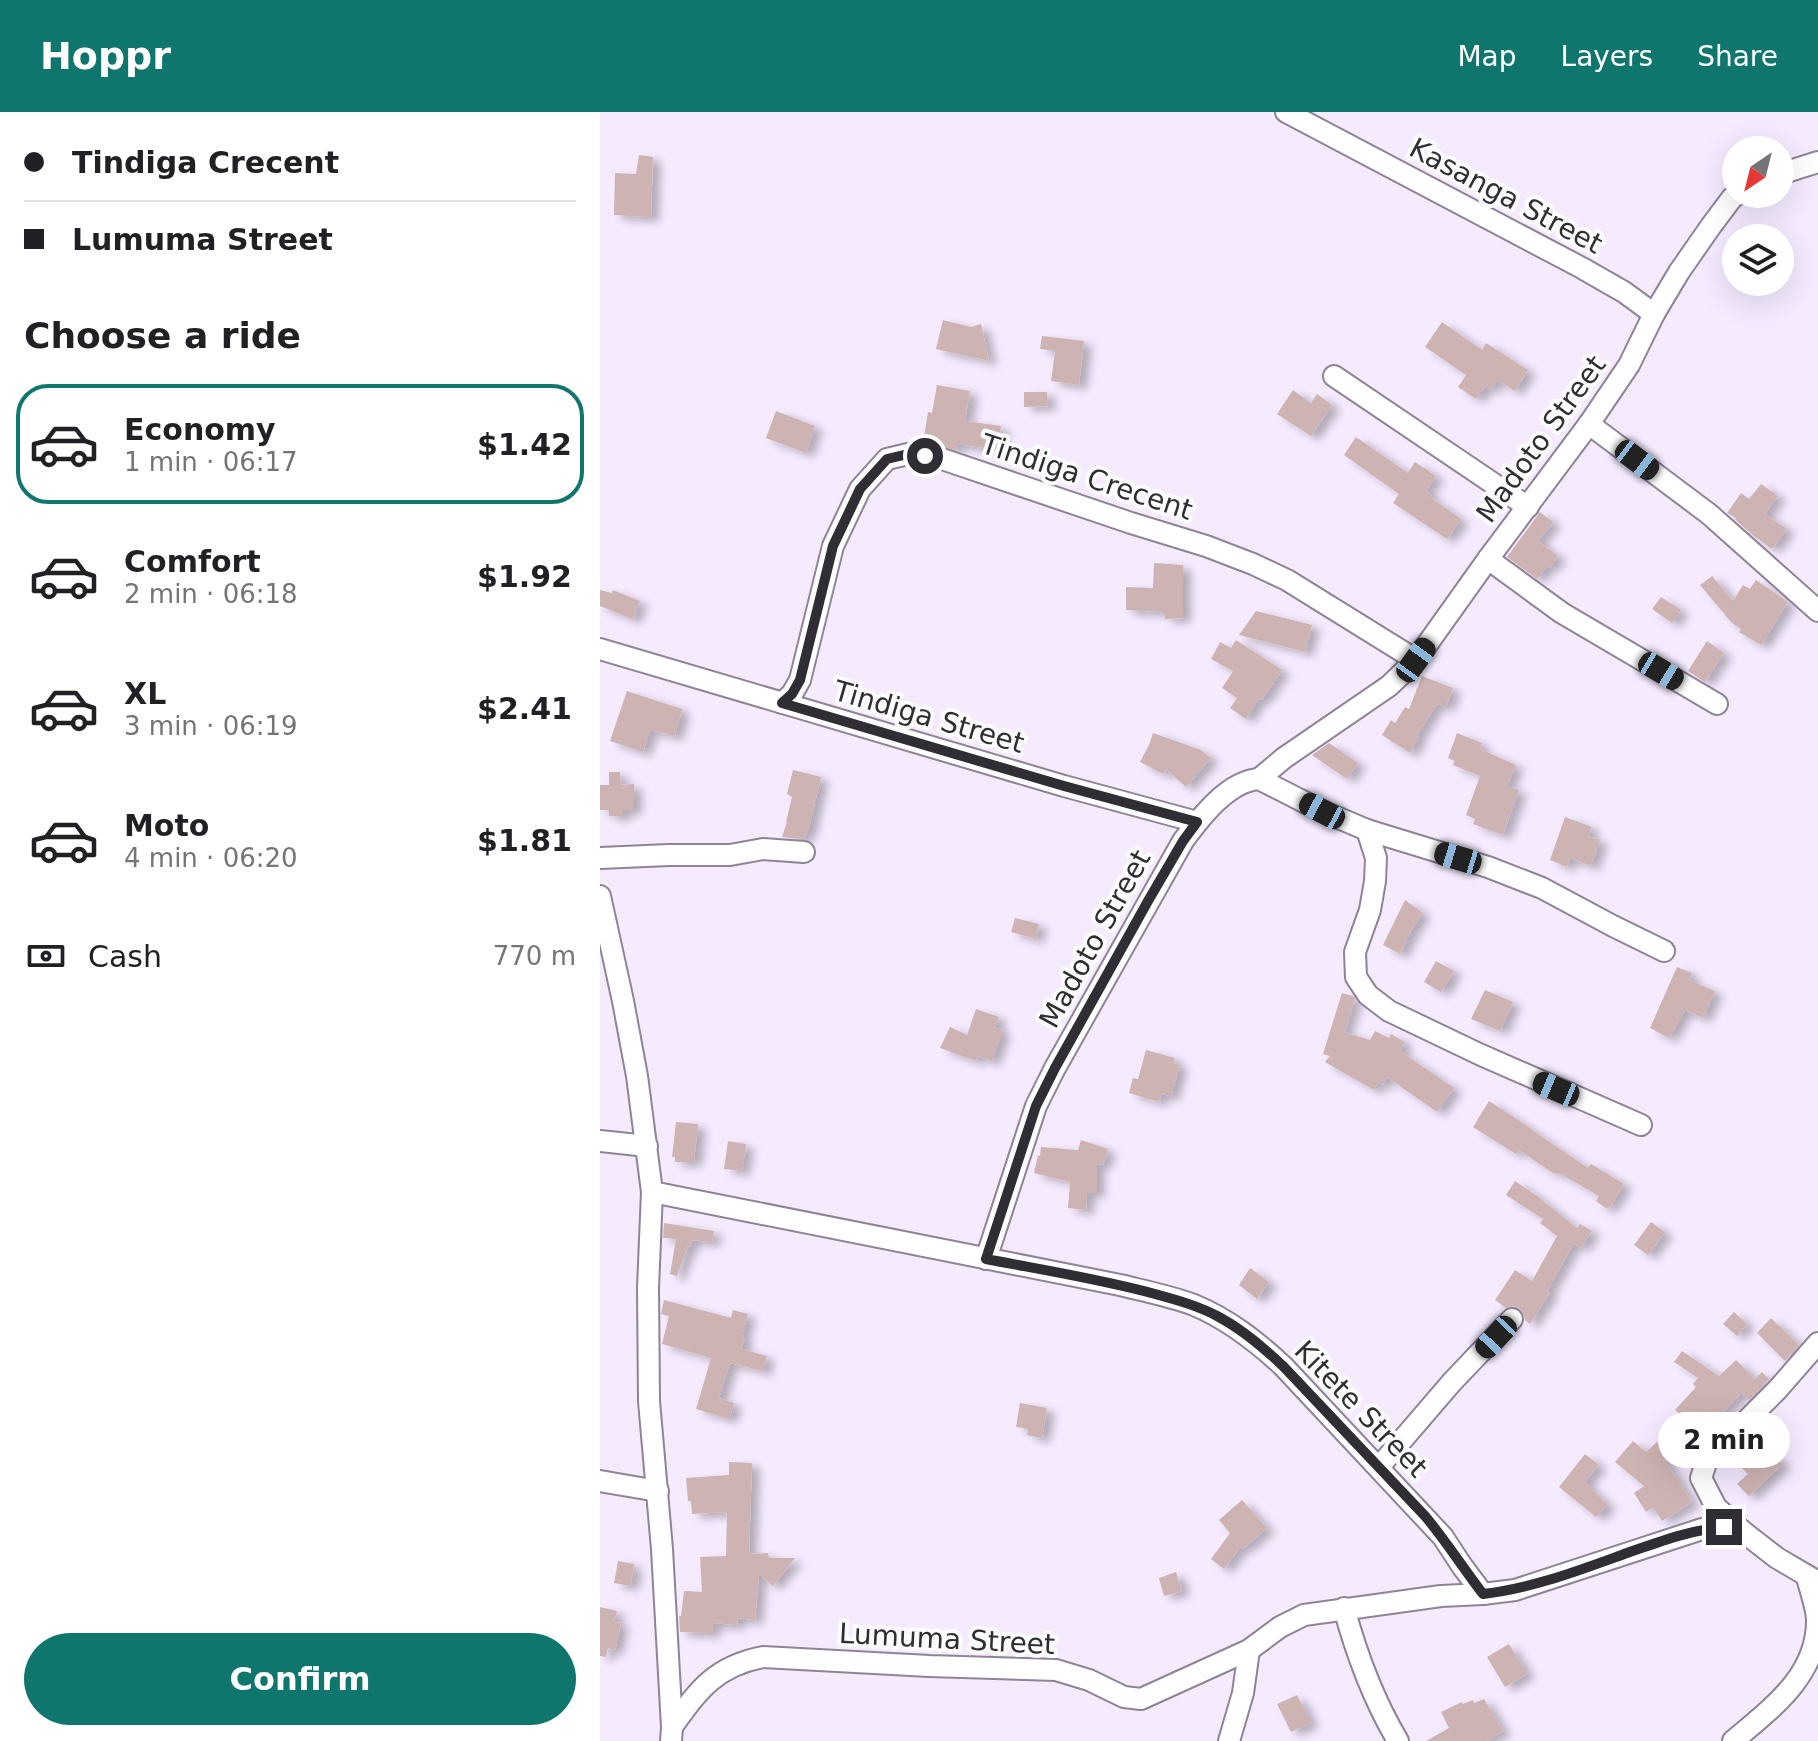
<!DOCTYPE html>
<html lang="en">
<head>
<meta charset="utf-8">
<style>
  :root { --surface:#fff; --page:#f2f2f2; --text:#202124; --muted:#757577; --line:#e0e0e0; --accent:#0f766e }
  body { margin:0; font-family:"DejaVu Sans",sans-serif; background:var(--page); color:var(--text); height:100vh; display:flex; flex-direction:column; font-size:30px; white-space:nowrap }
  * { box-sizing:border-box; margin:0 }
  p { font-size:26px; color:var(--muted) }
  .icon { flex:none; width:44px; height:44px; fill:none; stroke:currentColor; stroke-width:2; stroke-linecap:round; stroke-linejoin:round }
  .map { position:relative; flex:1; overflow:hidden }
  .panel { display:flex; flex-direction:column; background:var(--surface); width:600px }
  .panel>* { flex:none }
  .top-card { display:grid; align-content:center; height:176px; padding:0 24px; background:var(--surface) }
  .needle { width:52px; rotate:215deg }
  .tools { position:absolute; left:1122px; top:24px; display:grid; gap:16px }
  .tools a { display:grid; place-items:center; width:72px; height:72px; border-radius:50%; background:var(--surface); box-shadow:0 8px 32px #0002; font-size:40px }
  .end { position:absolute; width:36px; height:36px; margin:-18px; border:10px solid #312d35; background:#fff; box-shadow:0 0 0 4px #fff }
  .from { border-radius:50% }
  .bubble { position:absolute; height:56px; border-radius:28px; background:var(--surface); box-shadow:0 8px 32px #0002; font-size:26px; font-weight:700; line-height:56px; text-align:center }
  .car { position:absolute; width:24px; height:48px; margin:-24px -12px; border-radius:10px; box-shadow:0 0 6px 2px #0007; background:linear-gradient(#222 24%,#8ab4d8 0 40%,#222 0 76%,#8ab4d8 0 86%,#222 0) }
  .top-card b { display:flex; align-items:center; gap:28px; height:76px; font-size:30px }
  .top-card b+b { border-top:2px solid var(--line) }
  .top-card i { width:20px; height:20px; background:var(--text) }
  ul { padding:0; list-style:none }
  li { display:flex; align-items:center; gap:24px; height:120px; margin:0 16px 12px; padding:0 8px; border:4px solid transparent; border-radius:32px }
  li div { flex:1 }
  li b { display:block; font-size:30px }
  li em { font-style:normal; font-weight:700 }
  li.on { border-color:var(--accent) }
  li>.icon { width:72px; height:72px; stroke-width:1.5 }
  h2 { padding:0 24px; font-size:36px; line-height:96px }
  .pay { display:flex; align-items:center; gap:20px; height:88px; padding:0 24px; font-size:30px }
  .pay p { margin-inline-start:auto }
  .button { display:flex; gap:16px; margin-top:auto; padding:16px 24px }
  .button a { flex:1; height:92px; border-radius:48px; background:var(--accent); color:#fff; font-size:32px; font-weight:700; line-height:92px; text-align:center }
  header { display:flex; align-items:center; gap:48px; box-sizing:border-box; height:112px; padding:0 40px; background:var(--accent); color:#fff }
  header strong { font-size:38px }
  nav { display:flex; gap:44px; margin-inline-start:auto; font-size:28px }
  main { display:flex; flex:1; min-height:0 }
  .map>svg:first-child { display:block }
</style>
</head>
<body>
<header>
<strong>Hoppr</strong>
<nav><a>Map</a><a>Layers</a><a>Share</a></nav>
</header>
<main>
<section class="panel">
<div class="top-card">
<b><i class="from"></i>Tindiga Crecent</b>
<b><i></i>Lumuma Street</b>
</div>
<h2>Choose a ride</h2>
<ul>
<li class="on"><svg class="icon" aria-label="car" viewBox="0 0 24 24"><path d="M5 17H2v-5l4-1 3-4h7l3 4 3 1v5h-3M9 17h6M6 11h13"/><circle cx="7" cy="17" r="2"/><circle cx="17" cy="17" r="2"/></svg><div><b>Economy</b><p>1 min · 06:17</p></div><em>$1.42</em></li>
<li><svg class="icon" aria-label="car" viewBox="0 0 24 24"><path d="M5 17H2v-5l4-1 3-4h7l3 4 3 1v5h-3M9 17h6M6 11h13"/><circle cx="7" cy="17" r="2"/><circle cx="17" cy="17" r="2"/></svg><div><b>Comfort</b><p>2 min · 06:18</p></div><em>$1.92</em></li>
<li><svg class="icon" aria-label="car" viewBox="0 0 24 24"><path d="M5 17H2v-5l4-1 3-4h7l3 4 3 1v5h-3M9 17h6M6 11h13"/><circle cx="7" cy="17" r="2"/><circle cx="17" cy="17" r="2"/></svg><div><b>XL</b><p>3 min · 06:19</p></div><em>$2.41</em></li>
<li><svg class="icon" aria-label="car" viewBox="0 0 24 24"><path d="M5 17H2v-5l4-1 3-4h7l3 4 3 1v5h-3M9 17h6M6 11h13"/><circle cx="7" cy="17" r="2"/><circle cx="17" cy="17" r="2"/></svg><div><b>Moto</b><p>4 min · 06:20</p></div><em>$1.81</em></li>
</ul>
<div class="pay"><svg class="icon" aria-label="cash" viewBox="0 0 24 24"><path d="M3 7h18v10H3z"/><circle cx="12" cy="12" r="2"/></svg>Cash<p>770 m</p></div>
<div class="button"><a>Confirm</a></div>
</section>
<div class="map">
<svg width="1218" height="1629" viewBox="0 0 1218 1629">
  <defs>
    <filter id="shadow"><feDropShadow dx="8" dy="4.5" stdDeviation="4" flood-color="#0004"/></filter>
  </defs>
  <rect width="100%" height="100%" fill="#f5eafe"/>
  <g fill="#cdb4b3" filter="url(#shadow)">
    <polygon points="39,43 53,45 51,105 14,103 15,61 36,62"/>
    <polygon points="343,208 371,215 381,212 389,249 336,237"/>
    <polygon points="842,210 882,238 886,231 928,258 915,279 897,268 891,278 885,274 876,287 858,275 866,263 825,235"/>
    <polygon points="442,224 484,229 479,273 451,269 455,239 440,237"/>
    <polygon points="337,273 370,279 365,309 401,314 398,338 357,332 356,338 323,331 328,300 332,301"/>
    <polygon points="693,278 711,291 717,282 732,293 711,324 677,302"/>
    <polygon points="424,280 447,280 448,294 424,295"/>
    <polygon points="176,299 215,314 206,341 166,326"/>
    <polygon points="756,325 808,361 815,350 836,364 826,379 832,383 830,385 861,407 847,427 793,391 799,382 744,343"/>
    <polygon points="1161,372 1178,384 1165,402 1187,417 1172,437 1150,421 1135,407 1136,406 1127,401 1141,381 1149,387"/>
    <polygon points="940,400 953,410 938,429 958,444 950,456 947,454 937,467 907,445"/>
    <polygon points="554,451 583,453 583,506 565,507 565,500 526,498 526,475 553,476"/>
    <polygon points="1112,464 1133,489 1143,473 1150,477 1156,468 1188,490 1161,533 1139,520 1141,517 1132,511 1100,473"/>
    <polygon points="0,478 12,481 13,478 40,489 33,507 0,494"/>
    <polygon points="1061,485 1081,498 1072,511 1052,497"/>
    <polygon points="656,499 712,513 705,540 639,523"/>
    <polygon points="636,528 682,558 662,588 659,586 646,607 630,596 637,586 622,576 633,559 611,547 620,530 631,536"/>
    <polygon points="1107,529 1124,541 1105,570 1088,559"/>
    <polygon points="822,564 853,576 846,595 837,592 817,623 819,625 810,641 782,623 791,608 795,611 805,595 809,597"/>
    <polygon points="27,579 82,597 75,624 50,618 43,640 10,629"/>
    <polygon points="553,621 601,638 611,646 586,675 566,657 563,662 540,650 549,633"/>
    <polygon points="857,621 882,631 880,637 916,653 907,674 919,678 903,723 873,712 875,707 866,703 880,664 853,653 855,649 848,646"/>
    <polygon points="729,631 758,651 747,667 712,643"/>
    <polygon points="193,658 221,665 209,716 204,727 182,725 187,710 186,710 192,685 187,682"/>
    <polygon points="9,660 20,660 21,673 34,672 34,698 23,698 23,704 9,704 9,698 0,698 0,673 9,673"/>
    <polygon points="965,705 992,715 988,724 1000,728 991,754 970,746 967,755 950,748"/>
    <polygon points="805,788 823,801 811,819 800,842 783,833"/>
    <polygon points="415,806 439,812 436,827 411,820"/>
    <polygon points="836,849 854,859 841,880 824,870"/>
    <polygon points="1077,855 1092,861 1089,868 1115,879 1103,906 1085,898 1069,926 1050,916"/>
    <polygon points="885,878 913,890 900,919 871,907"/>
    <polygon points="742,881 753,884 755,886 744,920 770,928 775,919 789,926 791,922 805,930 800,939 854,976 837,1000 787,965 783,973 778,970 774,978 725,950 730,944 723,942"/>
    <polygon points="376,897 399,905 395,916 403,918 392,949 378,944 376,949 340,936 350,915 367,923"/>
    <polygon points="546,938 575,946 573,951 580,953 571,984 561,982 559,990 529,981 533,966 538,967"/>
    <polygon points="889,989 932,1017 932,1018 988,1056 991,1052 1024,1072 1012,1092 1007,1097 996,1089 999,1084 959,1061 953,1061 919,1038 916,1042 873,1015"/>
    <polygon points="76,1010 98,1012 94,1050 75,1050 75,1045 72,1045"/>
    <polygon points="481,1028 508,1037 503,1053 497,1052 497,1081 487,1081 486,1098 468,1096 470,1070 434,1061 438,1043 440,1044 441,1035 478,1038"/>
    <polygon points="128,1029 146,1032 142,1059 124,1057"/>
    <polygon points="915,1069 937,1084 977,1116 980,1112 992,1119 981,1136 974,1131 947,1179 950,1181 930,1212 925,1208 924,1203 920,1197 914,1194 906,1196 895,1188 915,1158 932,1169 957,1124 940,1111 943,1107 906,1083"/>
    <polygon points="1051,1110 1065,1120 1048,1143 1034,1133"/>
    <polygon points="64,1111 114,1119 112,1130 92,1128 90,1135 88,1134 77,1164 70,1162 76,1127 63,1126"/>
    <polygon points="650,1156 669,1170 657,1187 639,1173"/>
    <polygon points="64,1188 131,1206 133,1198 148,1202 142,1224 145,1226 141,1237 167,1244 163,1259 130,1251 119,1286 134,1291 129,1307 96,1297 111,1246 62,1232 69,1204 61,1202"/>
    <polygon points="1134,1200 1147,1212 1137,1224 1123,1212"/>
    <polygon points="1171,1206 1199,1233 1185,1249 1157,1221"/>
    <polygon points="1082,1239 1119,1264 1136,1248 1155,1267 1162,1260 1169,1267 1149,1288 1142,1280 1118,1306 1119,1308 1105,1324 1075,1298 1096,1275 1093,1272 1098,1266 1074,1250"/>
    <polygon points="420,1291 447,1296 442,1326 427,1323 428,1317 416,1315"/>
    <polygon points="1033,1329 1046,1340 1057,1330 1071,1344 1065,1349 1092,1390 1062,1409 1053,1395 1046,1400 1034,1381 1044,1374 1015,1350"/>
    <polygon points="1161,1330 1183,1352 1149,1384 1137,1372 1148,1362 1138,1352"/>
    <polygon points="985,1342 999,1353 985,1370 1008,1393 996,1405 959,1375"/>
    <polygon points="129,1350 152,1351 149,1442 168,1441 169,1446 195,1446 173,1474 159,1462 155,1508 138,1506 137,1513 113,1511 113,1521 80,1520 79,1504 81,1504 84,1479 102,1480 100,1445 126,1444 127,1400 92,1402 91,1389 88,1389 86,1366 129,1363"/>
    <polygon points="642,1388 667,1416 643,1437 641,1434 624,1457 611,1447 630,1421 619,1408"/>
    <polygon points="18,1449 34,1452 31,1474 14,1471"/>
    <polygon points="576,1460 582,1479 564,1484 559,1466"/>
    <polygon points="0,1495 17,1499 14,1510 21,1511 15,1538 8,1536 6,1545 0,1544"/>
    <polygon points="909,1532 927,1562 905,1575 887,1545"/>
    <polygon points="697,1583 711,1611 691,1620 677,1592"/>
    <polygon points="884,1587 903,1619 886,1629 826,1629 849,1616 841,1600 862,1590 862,1592 873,1588 874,1591"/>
  </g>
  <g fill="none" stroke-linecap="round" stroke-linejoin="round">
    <g stroke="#8e8496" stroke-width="24">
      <g id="minor">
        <polyline points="686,0 982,156 1024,180 1054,202"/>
        <polyline points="1180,62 1218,50"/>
        <polyline points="734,264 928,395"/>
        <polyline points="989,312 1109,402 1218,499"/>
        <polyline points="888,447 962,501 1117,592"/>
        <polyline points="0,537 464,674 597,710"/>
        <polyline points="182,591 192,582 200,568 233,434 260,377 287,347 308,342 342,347 531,411 606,434 653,452 687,468 816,548"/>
        <polyline points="659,667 684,646 789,574 816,548 888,447 989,312 1029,253 1054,202 1079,160 1111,114 1132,86 1138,82"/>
        <polyline points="767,718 776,746 775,769 770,798 755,840 756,865 768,883 789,899 879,942 1041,1013"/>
        <polyline points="0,746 69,743 130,743 163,737 204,740"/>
        <polyline points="0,784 23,889 37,964 52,1080 48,1176 49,1289 62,1437 72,1615 71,1629"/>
        <polyline points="0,1029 47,1034"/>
        <path d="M 52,1080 L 520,1173 C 544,1179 570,1184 594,1193 C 628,1207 656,1229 683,1254 L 843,1425 L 862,1454 L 883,1482"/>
        <path d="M 386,1147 L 436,994 L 455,956 L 583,729 C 600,706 628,669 659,667 L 722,699 L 767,718 L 888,755 L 942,776 L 1013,814 L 1064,839"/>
        <polyline points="779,1355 852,1270 912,1207"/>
        <polyline points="0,1369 58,1379"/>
        <polyline points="1141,1418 1116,1395 1101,1366 1107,1348 1178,1277 1218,1231"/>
        <path d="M 744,1496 C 757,1544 773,1587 798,1629"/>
        <path d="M 72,1615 C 99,1577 116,1554 163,1545 L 329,1554 L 456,1558 L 489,1568 L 524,1585 L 541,1587 L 649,1538 L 680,1515 L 704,1503 L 841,1484 L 883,1482 L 915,1478 L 1102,1417 L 1124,1415 L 1141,1418 L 1177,1446 L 1218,1470"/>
        <polyline points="629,1629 643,1581 649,1538"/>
        <path d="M 1133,1629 C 1172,1596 1218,1563 1217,1507 C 1216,1493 1210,1478 1207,1465"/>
      </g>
    </g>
    <use href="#minor" stroke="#fff" stroke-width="20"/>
  </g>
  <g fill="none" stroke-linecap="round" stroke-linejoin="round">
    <path stroke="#312d35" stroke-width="10" d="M 325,344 L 308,342 L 287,347 L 260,377 L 233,434 L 200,568 L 192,582 L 182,591 L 464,674 L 597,710 L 583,729 L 548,789 L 455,956 L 436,994 L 386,1147 C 443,1158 500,1167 555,1182 C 577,1188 599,1194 619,1205 C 643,1218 663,1235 683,1254 L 825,1404 C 846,1429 863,1456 883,1482 C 934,1476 980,1458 1027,1441 C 1059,1430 1090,1418 1124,1415"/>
  </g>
  <g text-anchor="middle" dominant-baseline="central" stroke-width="8" stroke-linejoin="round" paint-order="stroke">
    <g font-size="28" fill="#312d35" stroke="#fcfcfc">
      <text transform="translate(906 84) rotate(28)">Kasanga Street</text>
      <text transform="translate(941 327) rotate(-54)">Madoto Street</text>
      <text transform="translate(487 365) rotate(18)">Tindiga Crecent</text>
      <text transform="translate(329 605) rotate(16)">Tindiga Street</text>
      <text transform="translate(495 827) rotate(-61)">Madoto Street</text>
      <text transform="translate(761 1297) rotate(46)">Kitete Street</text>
      <text transform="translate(347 1527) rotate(3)">Lumuma Street</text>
    </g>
  </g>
</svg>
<div class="tools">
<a><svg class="needle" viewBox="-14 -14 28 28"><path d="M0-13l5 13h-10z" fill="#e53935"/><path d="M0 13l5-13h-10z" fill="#757577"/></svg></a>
<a><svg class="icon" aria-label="layers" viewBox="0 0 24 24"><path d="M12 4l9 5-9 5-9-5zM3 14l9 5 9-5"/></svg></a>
</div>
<i class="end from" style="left:325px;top:344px"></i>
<i class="end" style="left:1124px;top:1415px"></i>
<div class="bubble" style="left:1058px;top:1300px;width:132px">2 min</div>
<i class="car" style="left:1037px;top:348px;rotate:127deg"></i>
<i class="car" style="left:816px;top:548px;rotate:36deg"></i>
<i class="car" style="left:1061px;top:559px;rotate:121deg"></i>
<i class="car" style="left:722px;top:699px;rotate:298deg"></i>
<i class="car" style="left:858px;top:746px;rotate:287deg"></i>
<i class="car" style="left:956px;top:977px;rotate:293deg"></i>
<i class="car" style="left:896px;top:1225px;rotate:223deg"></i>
</div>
</main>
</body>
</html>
